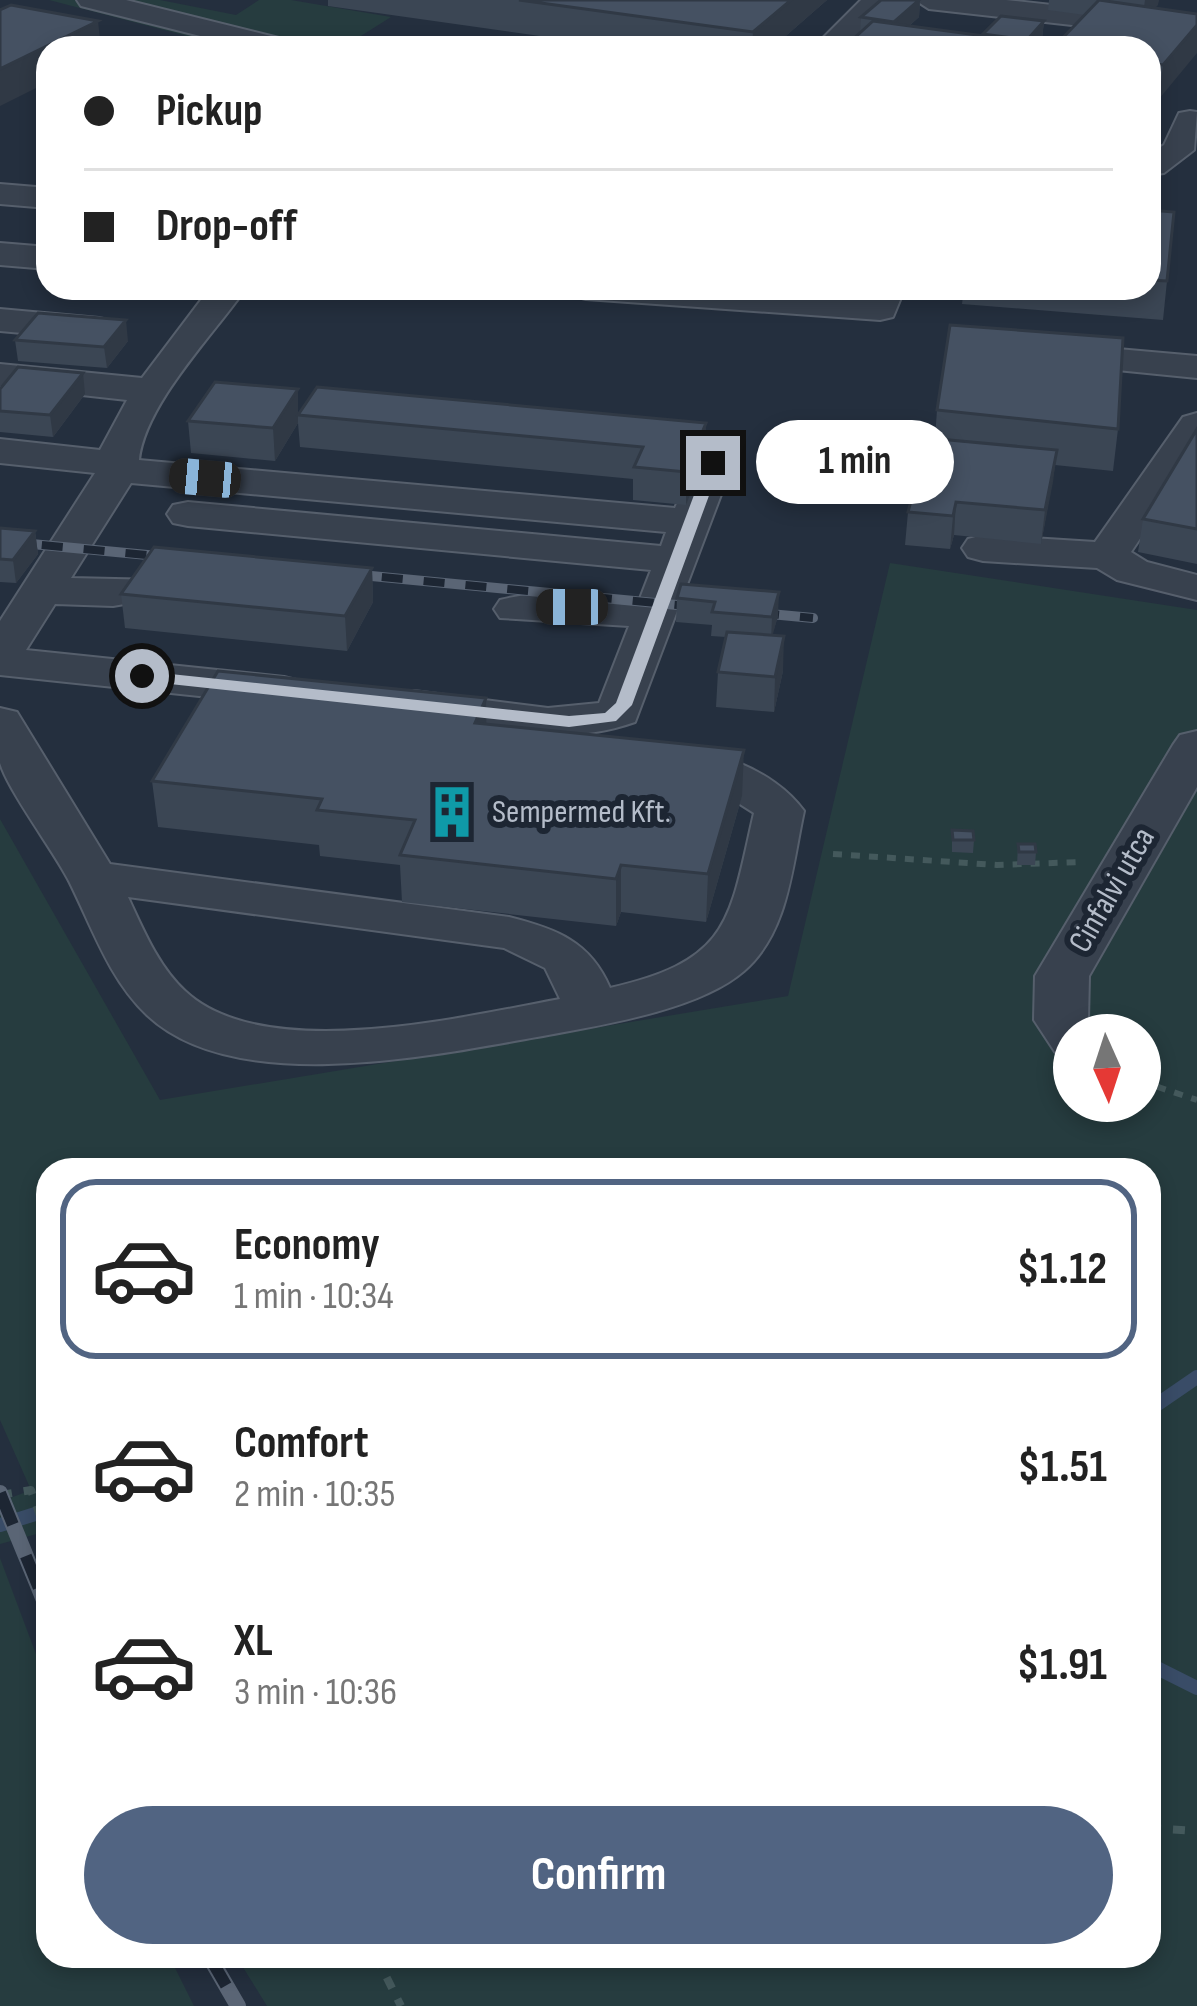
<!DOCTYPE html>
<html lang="en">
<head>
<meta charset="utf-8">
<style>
  :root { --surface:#fff; --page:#f2f2f2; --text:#222; --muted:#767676; --line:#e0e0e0; --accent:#516482 }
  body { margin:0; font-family:"Sofia Sans Condensed",sans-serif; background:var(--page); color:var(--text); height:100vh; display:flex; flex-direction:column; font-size:45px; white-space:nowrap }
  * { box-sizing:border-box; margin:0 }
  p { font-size:39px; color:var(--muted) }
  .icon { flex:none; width:66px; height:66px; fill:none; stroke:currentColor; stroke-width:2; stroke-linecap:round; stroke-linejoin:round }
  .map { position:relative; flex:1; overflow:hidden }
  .details { position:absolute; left:36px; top:1158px; width:1125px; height:810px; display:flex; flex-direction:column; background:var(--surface); border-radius:36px; box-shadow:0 6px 18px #0003 }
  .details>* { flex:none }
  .hud { position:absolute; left:36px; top:36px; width:1125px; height:264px; border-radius:36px; box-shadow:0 6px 18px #0003; display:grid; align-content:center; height:264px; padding:0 48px; background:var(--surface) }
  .needle { width:78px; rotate:177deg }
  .tools { position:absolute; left:1053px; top:1014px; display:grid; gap:24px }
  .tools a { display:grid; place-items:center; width:108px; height:108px; border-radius:50%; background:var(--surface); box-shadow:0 6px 18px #0003; font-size:60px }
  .end { position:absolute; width:54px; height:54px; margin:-27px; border:15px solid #b4bcc9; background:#111; box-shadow:0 0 0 6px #111 }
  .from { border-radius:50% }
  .bubble { position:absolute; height:84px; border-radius:42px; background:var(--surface); box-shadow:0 6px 18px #0003; font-size:39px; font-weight:700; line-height:84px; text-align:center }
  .car { position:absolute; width:36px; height:72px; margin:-36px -18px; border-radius:15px; box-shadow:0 0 9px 3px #0007; background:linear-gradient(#222 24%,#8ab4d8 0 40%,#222 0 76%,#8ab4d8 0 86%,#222 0) }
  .hud b { display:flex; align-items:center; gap:42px; height:114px; font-size:45px }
  .hud b+b { border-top:3px solid var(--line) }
  .hud i { width:30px; height:30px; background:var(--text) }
  ul { padding:21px 0 0; list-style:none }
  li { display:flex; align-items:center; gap:36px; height:180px; margin:0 24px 18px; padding:0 24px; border:6px solid transparent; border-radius:36px }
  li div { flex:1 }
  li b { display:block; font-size:45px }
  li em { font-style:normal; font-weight:700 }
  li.current { border-color:var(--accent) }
  li>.icon { width:108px; height:108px; stroke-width:1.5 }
  .button { display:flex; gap:24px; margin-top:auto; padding:24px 48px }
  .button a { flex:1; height:138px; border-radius:72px; background:var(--accent); color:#fff; font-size:48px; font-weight:700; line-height:138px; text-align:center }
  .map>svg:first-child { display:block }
</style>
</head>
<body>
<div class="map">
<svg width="1197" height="2006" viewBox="0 0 1197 2006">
  <rect width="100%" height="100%" fill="#242f3e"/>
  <g fill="#263c3f" fill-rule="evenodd">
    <polygon points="49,0 160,0 236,15 259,0 291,0 391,17 345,46 348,48 201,48 210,42"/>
    <path d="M 890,563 L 1197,610 L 1197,2006 L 267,2006 L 236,1956 L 1149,1956 L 1149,1170 L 48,1170 L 48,1540 L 44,1532 L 0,1544 L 0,1502 L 31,1490 L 0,1420 L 0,819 L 160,1100 L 788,996 ZM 1074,1035 L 1140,1035 L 1140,1101 L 1074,1101 Z"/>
    <polygon points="0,1558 48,1686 48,1956 169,1956 194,2006 0,2006"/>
  </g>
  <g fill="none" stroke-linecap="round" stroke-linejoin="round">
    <g stroke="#394c67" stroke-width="14">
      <polyline points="1149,1410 1197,1377"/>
      <polyline points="0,1525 48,1510"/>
      <polyline points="1149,1664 1197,1688"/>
    </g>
    <g stroke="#565f6c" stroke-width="4">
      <g id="minor">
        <polygon points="77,0 126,0 295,42 299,48 248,48 81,6"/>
        <polygon points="861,0 904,0 900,6 883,10 845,48 813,48"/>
        <polygon points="915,0 1006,0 1197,21 1197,39 929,9"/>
        <polygon points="1190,111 1197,112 1194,150 1164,173 1149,175 1149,154 1164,145 1179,113"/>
        <polygon points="0,184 48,188 48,208 0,204"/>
        <polygon points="0,243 48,247 48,269 0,265"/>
        <path d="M 210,288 L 246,288 C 214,334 145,404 139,460 L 675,508 L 699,454 L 727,454 L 733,463 L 635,722 C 562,748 488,729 414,719 L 398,715 L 391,705 L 398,695 L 414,691 L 548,708 L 599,703 L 629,626 L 500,618 L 494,609 L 500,600 C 546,588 593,596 639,601 L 651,570 L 188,526 L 173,523 L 167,514 L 173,505 L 188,502 L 661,546 L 666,532 L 131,483 L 71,578 L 159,580 L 166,589 L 159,598 L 113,606 L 55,604 L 26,650 L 284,677 L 300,681 L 307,691 L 300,701 L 284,705 L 0,675 L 0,621 L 95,473 L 0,463 L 0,439 L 100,450 L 127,400 L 0,386 L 0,364 L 142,378 Z"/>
        <polygon points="568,288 738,288 866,297 869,288 905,288 893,317 880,320 586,299 573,296"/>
        <polygon points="0,309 99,318 112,321 117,329 112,337 99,340 0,331"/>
        <polygon points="1050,343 1197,356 1197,378 1037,362 1031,354 1037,346"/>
        <polygon points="1197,413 1197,454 1131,552 1147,562 1197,575 1197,600 1117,580 1097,568 983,561 968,557 962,548 968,539 983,535 1095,542 1183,417"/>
        <path d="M 0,708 L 17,712 L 110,864 L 509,917 C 556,929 590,941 610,988 C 731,960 729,922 754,813 L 713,787 L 653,774 L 646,764 L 653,754 C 703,741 774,769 804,811 C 792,865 789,932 744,971 C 698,1011 596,1026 537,1037 C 430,1056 234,1097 147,1015 C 109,979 92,927 69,881 C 53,850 9,792 0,763 C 0,747 0,724 0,708 ZM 128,897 L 504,948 L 545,968 L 560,999 C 462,1017 264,1065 185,991 C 158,966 143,929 128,897 Z"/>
        <polygon points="1197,731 1197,787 1089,976 1088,1020 1098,1035 1074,1035 1074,1057 1055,1052 1034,1020 1035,976 1173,745 1180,735"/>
      </g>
    </g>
    <g stroke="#44595c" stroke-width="6" stroke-dasharray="9 9" stroke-linecap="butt">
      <polyline points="833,854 997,865 1081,862"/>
      <polyline points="1140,1081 1197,1100"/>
    </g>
    <g stroke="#44595c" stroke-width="8" stroke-dasharray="12 12" stroke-linecap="butt">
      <polyline points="0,1495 31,1490 48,1539"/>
      <polyline points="1149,1828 1197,1831"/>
      <polyline points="376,1956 401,2006"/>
    </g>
    <use href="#minor" fill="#38414e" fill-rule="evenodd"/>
    <g stroke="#5a6575" stroke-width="10">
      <g id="rail-far1">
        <polyline points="0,541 179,558"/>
        <polyline points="340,573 813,618"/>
      </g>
    </g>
    <g stroke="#5a6575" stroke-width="16">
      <g id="rail">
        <polyline points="0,1493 48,1610"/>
        <polyline points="209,1956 238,2006"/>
      </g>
    </g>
    <use href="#rail-far1" stroke="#1d2633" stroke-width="8" stroke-dasharray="21" stroke-linecap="butt"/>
    <use href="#rail" stroke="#1d2633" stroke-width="12" stroke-dasharray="34" stroke-linecap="butt"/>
  </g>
  <g fill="#3b4654">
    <polygon points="328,0 827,0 772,48 625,48 328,6"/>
    <polygon points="920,0 919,17 909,26 983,35 1044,21 1042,39 1034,48 850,48 850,42 860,33 861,17"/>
    <polygon points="1049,0 1159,0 1155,8 1197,14 1159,99 1149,98 1149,48 1085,15 1048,10"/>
    <polygon points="1149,210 1167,281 1163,320 962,304 964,288 1149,288"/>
    <polygon points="15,340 128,341 107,368 18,361"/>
    <polygon points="317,387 706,455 686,505 633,500 633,479 300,447 298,423 275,461 191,453 188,421 299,412"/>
    <polygon points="0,389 85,394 53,437 0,432"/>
    <polygon points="937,410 1118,429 1113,471 1055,465 1041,544 954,535 950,549 905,545 908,512 935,438"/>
    <polygon points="1197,429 1197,564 1138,552 1143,519"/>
    <polygon points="0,528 35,531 38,554 16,583 0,582"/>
    <polygon points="372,568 373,602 347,651 125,628 121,594"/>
    <polygon points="681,584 778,616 772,635 783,671 774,712 716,707 718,672 726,637 711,636 712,625 676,622 677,598"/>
    <polygon points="486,698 487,724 742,796 706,922 621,912 616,926 402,902 400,865 320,856 319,845 158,827 152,781"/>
    <polygon points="952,830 974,840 973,853 952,852"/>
    <polygon points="1018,844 1036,852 1035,865 1017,865"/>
  </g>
  <g fill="#303945">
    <polygon points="791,0 827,0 772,48 752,48 753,32"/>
    <polygon points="920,0 919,17 893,40 894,22"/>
    <polygon points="1145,0 1159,0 1158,5 1142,22"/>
    <polygon points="98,21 101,48 48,48 48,82 0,106 0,69"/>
    <polygon points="1044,21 1042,39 1034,48 1023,48 1027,40"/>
    <polygon points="1197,25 1197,53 1159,99 1163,65"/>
    <polygon points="126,320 128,341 107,368 104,347"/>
    <polygon points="83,373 85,394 53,437 50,415"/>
    <polygon points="298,389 298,423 275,461 273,428"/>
    <polygon points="706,423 706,455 686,505 686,472"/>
    <polygon points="1057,450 1053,482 1041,544 1045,510"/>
    <polygon points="956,502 954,535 950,549 953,516"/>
    <polygon points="35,531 38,554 16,583 13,560"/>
    <polygon points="372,568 373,602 347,651 345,616"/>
    <polygon points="779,592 778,616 771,641 772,617"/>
    <polygon points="784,636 783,671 774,712 775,677"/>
    <polygon points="486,698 487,744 475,723"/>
    <polygon points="744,750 742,796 706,922 708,874"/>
    <polygon points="621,865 621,912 616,926 616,879"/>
  </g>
  <g fill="#455162" stroke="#303945" stroke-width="3">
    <polygon points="519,0 791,0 753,32"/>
    <polygon points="881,0 919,0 894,22 861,17"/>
    <polygon points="1099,0 1197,14 1197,25 1163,65 1149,63 1149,48 1053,48"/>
    <polygon points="11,5 98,21 0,69 0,10"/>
    <polygon points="1001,16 1044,21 1027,40 983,34"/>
    <polygon points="873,21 1029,42 1023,48 894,48 850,42"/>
    <polygon points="1149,210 1174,212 1167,281 1149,280"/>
    <polygon points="38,313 126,320 104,347 15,340"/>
    <polygon points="950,325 1123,338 1118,429 937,410"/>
    <polygon points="18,367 83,373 50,415 0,411 0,389"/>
    <polygon points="215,382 298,389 273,428 188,421"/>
    <polygon points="317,387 706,423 686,472 634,467 643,447 298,415"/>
    <polygon points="1197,429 1197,529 1143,519"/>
    <polygon points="928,438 1057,450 1045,510 956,502 953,516 908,512"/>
    <polygon points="0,528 35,531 13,560 0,559"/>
    <polygon points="154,547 372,568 345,616 121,594"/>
    <polygon points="681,584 779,592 772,617 712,612 715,602 677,598"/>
    <polygon points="727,632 784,636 775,677 718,672"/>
    <polygon points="218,671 486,698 475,723 744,750 708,874 621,865 616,879 400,855 415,820 317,810 322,799 152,781"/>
    <polygon points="952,830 973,831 974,840 953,840"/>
    <polygon points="1018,844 1035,844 1036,852 1019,852"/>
  </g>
  <polygon fill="#b4bcc9" points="713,459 721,463 632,705 616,721 569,727 142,681 134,676 142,671 569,716 605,713 616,703 706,463"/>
  <defs>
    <g id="building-bare" transform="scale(4.14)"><path d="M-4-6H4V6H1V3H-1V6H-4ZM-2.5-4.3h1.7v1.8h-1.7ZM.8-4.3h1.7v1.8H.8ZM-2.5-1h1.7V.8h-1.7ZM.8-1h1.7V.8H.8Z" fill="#0f9aa8" stroke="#1d2633" stroke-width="2.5" paint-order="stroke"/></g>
  </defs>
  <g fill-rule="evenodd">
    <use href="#building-bare" x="452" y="812"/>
  </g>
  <g text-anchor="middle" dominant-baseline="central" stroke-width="12" stroke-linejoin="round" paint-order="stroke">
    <g font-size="33" fill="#b4bcc9" stroke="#1d2633" text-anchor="start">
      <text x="492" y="812">Sempermed Kft.</text>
    </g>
    <g font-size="33" fill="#b4bcc9" stroke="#1d2633">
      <text transform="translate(1112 890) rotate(-60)">Cinfalvi utca</text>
    </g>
  </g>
</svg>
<div class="tools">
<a><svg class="needle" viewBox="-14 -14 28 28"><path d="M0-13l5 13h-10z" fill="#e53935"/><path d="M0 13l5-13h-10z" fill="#767676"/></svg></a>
</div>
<i class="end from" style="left:142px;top:676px"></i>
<i class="end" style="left:713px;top:463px"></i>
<div class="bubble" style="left:756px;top:420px;width:198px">1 min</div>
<i class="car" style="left:205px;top:478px;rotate:275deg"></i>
<i class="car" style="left:572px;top:607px;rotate:270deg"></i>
<div class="hud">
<b><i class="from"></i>Pickup</b>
<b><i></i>Drop-off</b>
</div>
<section class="details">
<ul>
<li class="current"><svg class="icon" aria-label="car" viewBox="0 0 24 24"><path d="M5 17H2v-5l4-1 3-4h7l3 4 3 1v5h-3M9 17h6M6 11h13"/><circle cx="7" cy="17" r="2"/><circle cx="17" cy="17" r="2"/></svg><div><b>Economy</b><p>1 min · 10:34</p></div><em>$1.12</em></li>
<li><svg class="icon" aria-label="car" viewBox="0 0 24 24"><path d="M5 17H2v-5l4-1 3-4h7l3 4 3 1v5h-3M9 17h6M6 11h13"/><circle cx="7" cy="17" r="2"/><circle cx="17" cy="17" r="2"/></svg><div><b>Comfort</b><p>2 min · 10:35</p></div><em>$1.51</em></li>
<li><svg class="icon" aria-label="car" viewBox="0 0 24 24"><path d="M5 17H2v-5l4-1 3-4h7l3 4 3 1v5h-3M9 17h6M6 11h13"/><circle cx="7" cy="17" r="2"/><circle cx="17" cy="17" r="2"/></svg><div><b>XL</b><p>3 min · 10:36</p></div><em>$1.91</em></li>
</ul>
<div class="button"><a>Confirm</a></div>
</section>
</div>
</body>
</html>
